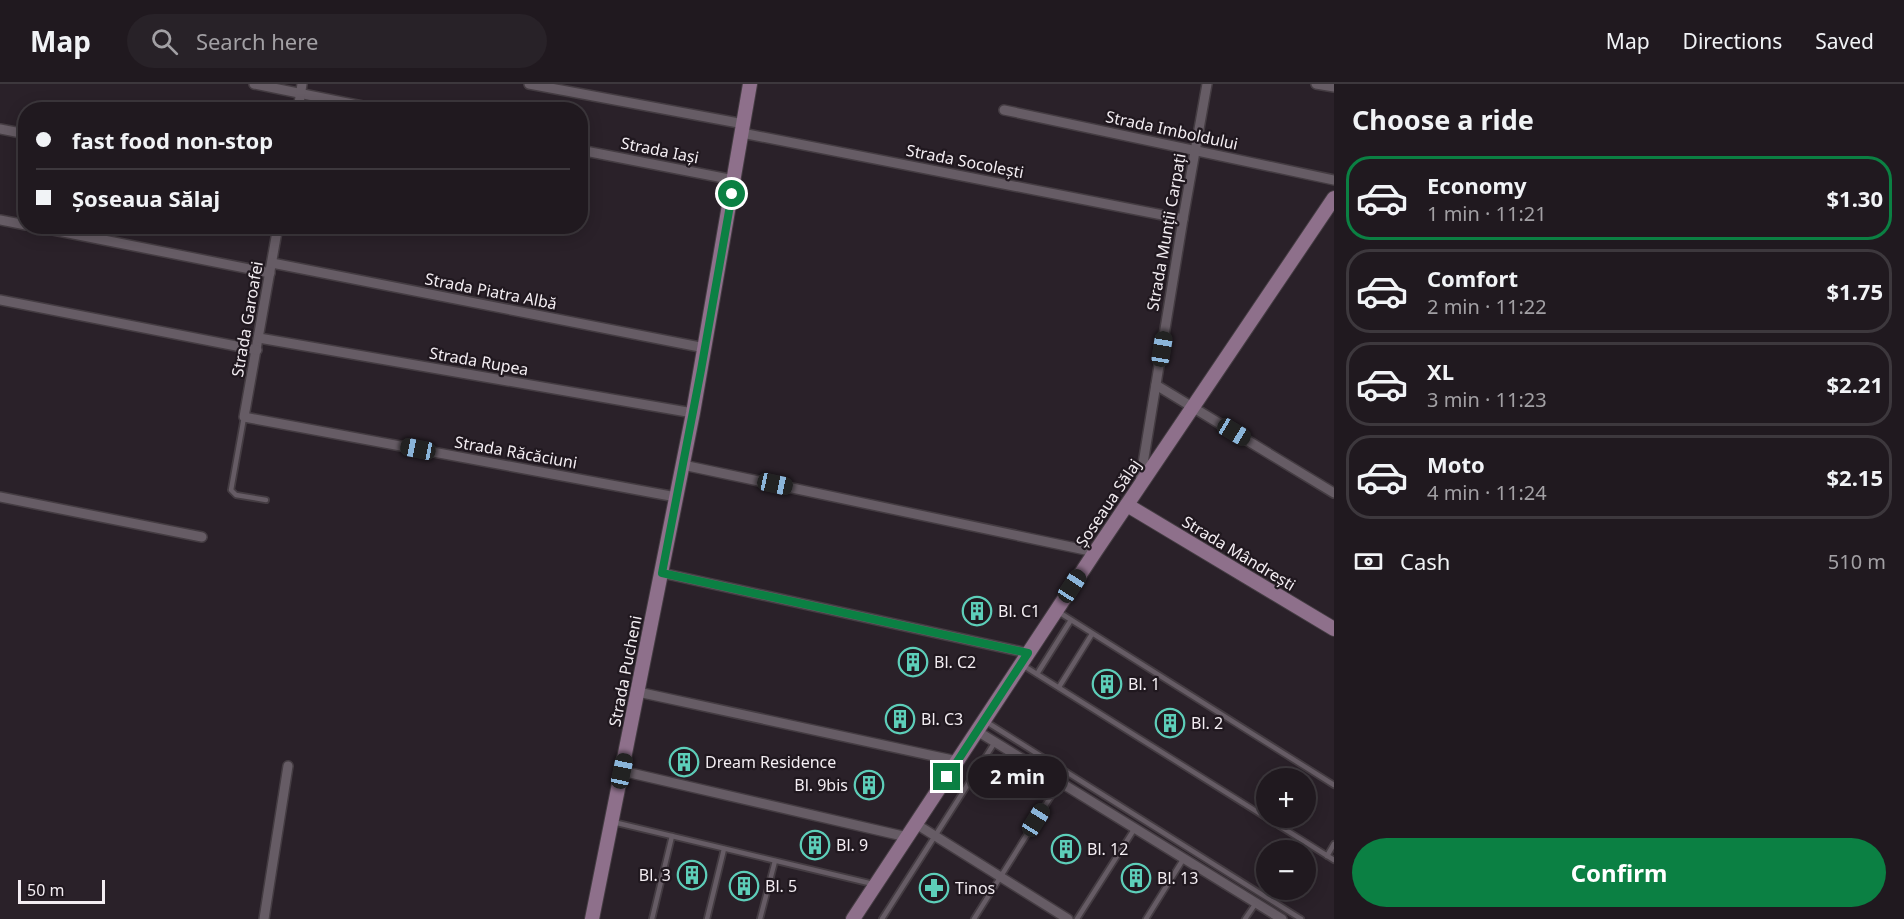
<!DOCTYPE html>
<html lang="en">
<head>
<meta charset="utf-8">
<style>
  :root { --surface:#20191f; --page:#282228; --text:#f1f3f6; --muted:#a2a0a4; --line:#3d383d; --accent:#0b8043 }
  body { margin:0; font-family:"Noto Sans",sans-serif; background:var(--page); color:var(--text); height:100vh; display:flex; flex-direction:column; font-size:22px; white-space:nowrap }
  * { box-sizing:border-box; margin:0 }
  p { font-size:20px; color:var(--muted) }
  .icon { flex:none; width:33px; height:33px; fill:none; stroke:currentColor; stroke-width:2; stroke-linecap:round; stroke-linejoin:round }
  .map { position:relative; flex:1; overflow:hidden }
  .side { display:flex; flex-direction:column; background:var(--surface); width:570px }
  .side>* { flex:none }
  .guide { position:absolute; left:18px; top:18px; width:570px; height:132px; border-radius:24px; box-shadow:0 3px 15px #0003,0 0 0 2px var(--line); display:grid; align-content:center; height:132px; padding:0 18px; background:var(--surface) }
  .buttons { position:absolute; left:1256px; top:684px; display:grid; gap:12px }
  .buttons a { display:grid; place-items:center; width:60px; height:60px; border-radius:50%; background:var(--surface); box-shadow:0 3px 15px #0003,0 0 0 2px var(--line); font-size:30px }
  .scale { position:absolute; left:18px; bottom:15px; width:87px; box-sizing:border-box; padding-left:6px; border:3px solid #f3edf2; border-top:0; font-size:16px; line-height:21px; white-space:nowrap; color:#f3edf2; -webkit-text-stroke:4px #20181f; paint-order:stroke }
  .end { position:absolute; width:27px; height:27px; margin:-14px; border:8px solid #0b8043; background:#fff; box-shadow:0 0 0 3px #fff }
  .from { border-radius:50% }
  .bubble { position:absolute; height:42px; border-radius:21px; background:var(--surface); box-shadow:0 3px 15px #0003,0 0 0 2px var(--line); font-size:20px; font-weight:700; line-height:42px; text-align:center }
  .car { position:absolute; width:18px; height:36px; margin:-18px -9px; border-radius:8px; box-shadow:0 0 4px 2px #0007; background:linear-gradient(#222 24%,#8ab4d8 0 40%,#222 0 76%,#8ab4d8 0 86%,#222 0) }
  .guide b { display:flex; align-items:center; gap:21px; height:57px; font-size:22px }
  .guide b+b { border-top:2px solid var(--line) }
  .guide i { width:15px; height:15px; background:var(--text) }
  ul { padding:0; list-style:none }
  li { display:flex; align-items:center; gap:18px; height:84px; margin:0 12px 9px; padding:0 6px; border:3px solid var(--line); border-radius:24px }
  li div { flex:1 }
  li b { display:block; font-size:22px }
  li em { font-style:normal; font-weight:700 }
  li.selected { border-color:var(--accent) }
  li>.icon { width:54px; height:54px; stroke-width:1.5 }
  h2 { padding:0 18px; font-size:27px; line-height:72px }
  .pay { display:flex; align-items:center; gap:15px; height:66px; padding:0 18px; font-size:22px }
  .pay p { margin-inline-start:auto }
  .button { display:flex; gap:12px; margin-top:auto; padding:12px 18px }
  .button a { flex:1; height:69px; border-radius:36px; background:var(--accent); color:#fff; font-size:24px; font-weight:700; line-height:69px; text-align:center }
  header { display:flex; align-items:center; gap:36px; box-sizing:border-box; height:84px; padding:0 30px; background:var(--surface); border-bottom:2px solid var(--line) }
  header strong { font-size:28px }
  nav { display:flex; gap:33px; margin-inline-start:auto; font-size:21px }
  .search { width:420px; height:54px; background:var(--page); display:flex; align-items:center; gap:15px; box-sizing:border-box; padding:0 21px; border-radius:33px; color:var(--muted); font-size:22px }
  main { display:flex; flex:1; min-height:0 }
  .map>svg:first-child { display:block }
</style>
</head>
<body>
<header>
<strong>Map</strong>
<div class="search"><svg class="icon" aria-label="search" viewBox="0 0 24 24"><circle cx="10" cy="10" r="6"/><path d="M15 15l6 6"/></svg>Search here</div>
<nav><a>Map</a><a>Directions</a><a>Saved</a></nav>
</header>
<main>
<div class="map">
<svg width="1334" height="835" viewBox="0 0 1334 835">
  <rect width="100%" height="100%" fill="#2a2129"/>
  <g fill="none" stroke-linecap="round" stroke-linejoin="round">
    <g stroke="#443c42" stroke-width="8">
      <g id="lane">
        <polyline points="244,333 231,406 236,411 266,416"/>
        <polyline points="1057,527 1334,701"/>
        <polyline points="1024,582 1334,776"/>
        <polyline points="1037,590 1071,536"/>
        <polyline points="1059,603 1092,550"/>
        <polyline points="985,637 1301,835"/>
        <polyline points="613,738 873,800"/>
        <polyline points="1327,772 1334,760"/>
        <polyline points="652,835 672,752"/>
        <polyline points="707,835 724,765"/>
        <polyline points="760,835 775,777"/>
        <polyline points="882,835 995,658"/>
        <polyline points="974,835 1060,698"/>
        <polyline points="1077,835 1135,744"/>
        <polyline points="1146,835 1184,774"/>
        <polyline points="1245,835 1256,819"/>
      </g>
    </g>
    <g stroke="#443c42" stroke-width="12">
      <g id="street">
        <polyline points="254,0 382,26"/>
        <polyline points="529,0 744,40"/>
        <polyline points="1316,0 1334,3"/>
        <polyline points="298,26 302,0"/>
        <polyline points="1004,26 1334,96"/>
        <polyline points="0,45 26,50"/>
        <polyline points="742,49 1183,135"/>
        <polyline points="580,66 734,96"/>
        <polyline points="0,136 26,141"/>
        <polyline points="33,142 270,189"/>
        <polyline points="278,142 244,333 676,413"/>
        <polyline points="272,179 705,264"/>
        <polyline points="0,216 257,266"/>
        <polyline points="259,254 693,329"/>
        <polyline points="1156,301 1334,409"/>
        <polyline points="683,381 1095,468"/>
        <polyline points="1140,398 1183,135 1207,0"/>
        <polyline points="0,413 202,453"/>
        <polyline points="662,489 1028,569"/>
        <polyline points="638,608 957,677"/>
        <polyline points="977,647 1282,835"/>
        <polyline points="622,687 907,753"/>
        <polyline points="916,740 1068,835"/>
        <polyline points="264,835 288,682"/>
      </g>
    </g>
    <g stroke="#443c42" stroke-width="16">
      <g id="secondary">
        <polyline points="1127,421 1334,545"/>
        <polyline points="592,835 693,329 750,0"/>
        <polyline points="853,835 1095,468 1334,114"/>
      </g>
    </g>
    <use href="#lane" stroke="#665c65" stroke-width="4.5"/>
    <use href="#street" stroke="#665c65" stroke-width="9"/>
    <use href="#secondary" stroke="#8e708b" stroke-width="14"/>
  </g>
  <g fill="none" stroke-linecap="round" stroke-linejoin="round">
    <polyline stroke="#0b8043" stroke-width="8" points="732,110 701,286 662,489 1028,569 947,693"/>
  </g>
  <defs>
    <g id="building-ring" transform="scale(1.5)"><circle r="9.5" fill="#20181f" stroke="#5dceb9" stroke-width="1.5"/><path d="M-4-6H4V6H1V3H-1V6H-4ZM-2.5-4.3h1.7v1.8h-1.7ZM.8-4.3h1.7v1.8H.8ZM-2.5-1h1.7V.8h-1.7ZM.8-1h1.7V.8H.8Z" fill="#5dceb9"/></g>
    <g id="pharmacy-ring" transform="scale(1.5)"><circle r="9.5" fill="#20181f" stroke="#5dceb9" stroke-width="1.5"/><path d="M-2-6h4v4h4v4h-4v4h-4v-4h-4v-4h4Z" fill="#5dceb9"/></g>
  </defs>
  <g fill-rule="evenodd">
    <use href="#building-ring" x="977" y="527"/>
    <use href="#building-ring" x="913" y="578"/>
    <use href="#building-ring" x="1107" y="600"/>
    <use href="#building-ring" x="900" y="635"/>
    <use href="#building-ring" x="1170" y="639"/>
    <use href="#building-ring" x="684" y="678"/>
    <use href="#building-ring" x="869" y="701"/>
    <use href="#building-ring" x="815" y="761"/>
    <use href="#building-ring" x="1066" y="765"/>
    <use href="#building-ring" x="692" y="791"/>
    <use href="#building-ring" x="1136" y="794"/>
    <use href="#building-ring" x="744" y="802"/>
    <use href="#pharmacy-ring" x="934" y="804"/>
  </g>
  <g text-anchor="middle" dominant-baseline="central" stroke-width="4.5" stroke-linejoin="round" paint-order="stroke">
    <g font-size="16" fill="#f3edf2" stroke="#20181f">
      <text transform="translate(1172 46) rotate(12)">Strada Imboldului</text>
      <text transform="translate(660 66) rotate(11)">Strada Iași</text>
      <text transform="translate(965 77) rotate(11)">Strada Socolești</text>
      <text transform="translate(1166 148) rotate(-80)">Strada Munții Carpați</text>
      <text transform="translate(491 207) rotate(11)">Strada Piatra Albă</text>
      <text transform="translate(247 235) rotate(-80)">Strada Garoafei</text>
      <text transform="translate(479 277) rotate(10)">Strada Rupea</text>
      <text transform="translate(516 368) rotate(10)">Strada Răcăciuni</text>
      <text transform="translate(1108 419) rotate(-56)">Șoseaua Sălaj</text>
      <text transform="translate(1239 469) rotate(31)">Strada Mândrești</text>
      <text transform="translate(625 587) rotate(-79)">Strada Pucheni</text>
    </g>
    <g font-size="16" fill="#f3edf2" stroke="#20181f" text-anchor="start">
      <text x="998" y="527">Bl. C1</text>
      <text x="934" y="578">Bl. C2</text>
      <text x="1128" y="600">Bl. 1</text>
      <text x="921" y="635">Bl. C3</text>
      <text x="1191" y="639">Bl. 2</text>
      <text x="705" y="678">Dream Residence</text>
      <text x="848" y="701" text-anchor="end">Bl. 9bis</text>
      <text x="836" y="761">Bl. 9</text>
      <text x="1087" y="765">Bl. 12</text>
      <text x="671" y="791" text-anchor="end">Bl. 3</text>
      <text x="1157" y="794">Bl. 13</text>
      <text x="765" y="802">Bl. 5</text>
      <text x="955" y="804">Tinos</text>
    </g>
  </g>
</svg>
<div class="buttons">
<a>+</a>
<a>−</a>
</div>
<div class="scale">50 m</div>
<i class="end from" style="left:732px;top:110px"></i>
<i class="end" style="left:947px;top:693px"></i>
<div class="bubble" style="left:968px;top:672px;width:99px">2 min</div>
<i class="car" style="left:1162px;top:265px;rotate:9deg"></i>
<i class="car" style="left:1234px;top:348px;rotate:121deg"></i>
<i class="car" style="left:418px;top:365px;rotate:281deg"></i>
<i class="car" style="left:775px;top:400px;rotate:102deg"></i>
<i class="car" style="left:1072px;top:502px;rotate:33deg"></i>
<i class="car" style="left:622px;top:687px;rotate:12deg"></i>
<i class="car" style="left:1036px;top:736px;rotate:32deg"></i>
<div class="guide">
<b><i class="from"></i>fast food non-stop</b>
<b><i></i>Șoseaua Sălaj</b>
</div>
</div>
<section class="side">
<h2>Choose a ride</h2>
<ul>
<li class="selected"><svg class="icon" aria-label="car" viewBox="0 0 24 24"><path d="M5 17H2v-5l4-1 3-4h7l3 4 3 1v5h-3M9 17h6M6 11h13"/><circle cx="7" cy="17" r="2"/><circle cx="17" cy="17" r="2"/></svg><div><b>Economy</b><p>1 min · 11:21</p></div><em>$1.30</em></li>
<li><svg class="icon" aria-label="car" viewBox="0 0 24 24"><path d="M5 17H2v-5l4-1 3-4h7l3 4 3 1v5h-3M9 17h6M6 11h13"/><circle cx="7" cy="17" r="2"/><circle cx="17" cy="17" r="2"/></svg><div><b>Comfort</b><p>2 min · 11:22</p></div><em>$1.75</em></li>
<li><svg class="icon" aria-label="car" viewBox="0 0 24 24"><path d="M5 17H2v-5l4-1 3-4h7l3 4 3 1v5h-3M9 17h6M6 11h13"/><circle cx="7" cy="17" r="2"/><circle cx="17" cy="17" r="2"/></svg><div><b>XL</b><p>3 min · 11:23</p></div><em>$2.21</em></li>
<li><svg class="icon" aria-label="car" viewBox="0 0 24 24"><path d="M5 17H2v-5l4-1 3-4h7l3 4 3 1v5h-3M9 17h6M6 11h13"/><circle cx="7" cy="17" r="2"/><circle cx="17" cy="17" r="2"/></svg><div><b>Moto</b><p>4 min · 11:24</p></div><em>$2.15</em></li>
</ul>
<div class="pay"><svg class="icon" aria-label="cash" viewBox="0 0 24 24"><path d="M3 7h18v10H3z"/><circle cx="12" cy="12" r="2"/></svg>Cash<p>510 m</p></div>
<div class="button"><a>Confirm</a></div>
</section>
</main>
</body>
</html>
